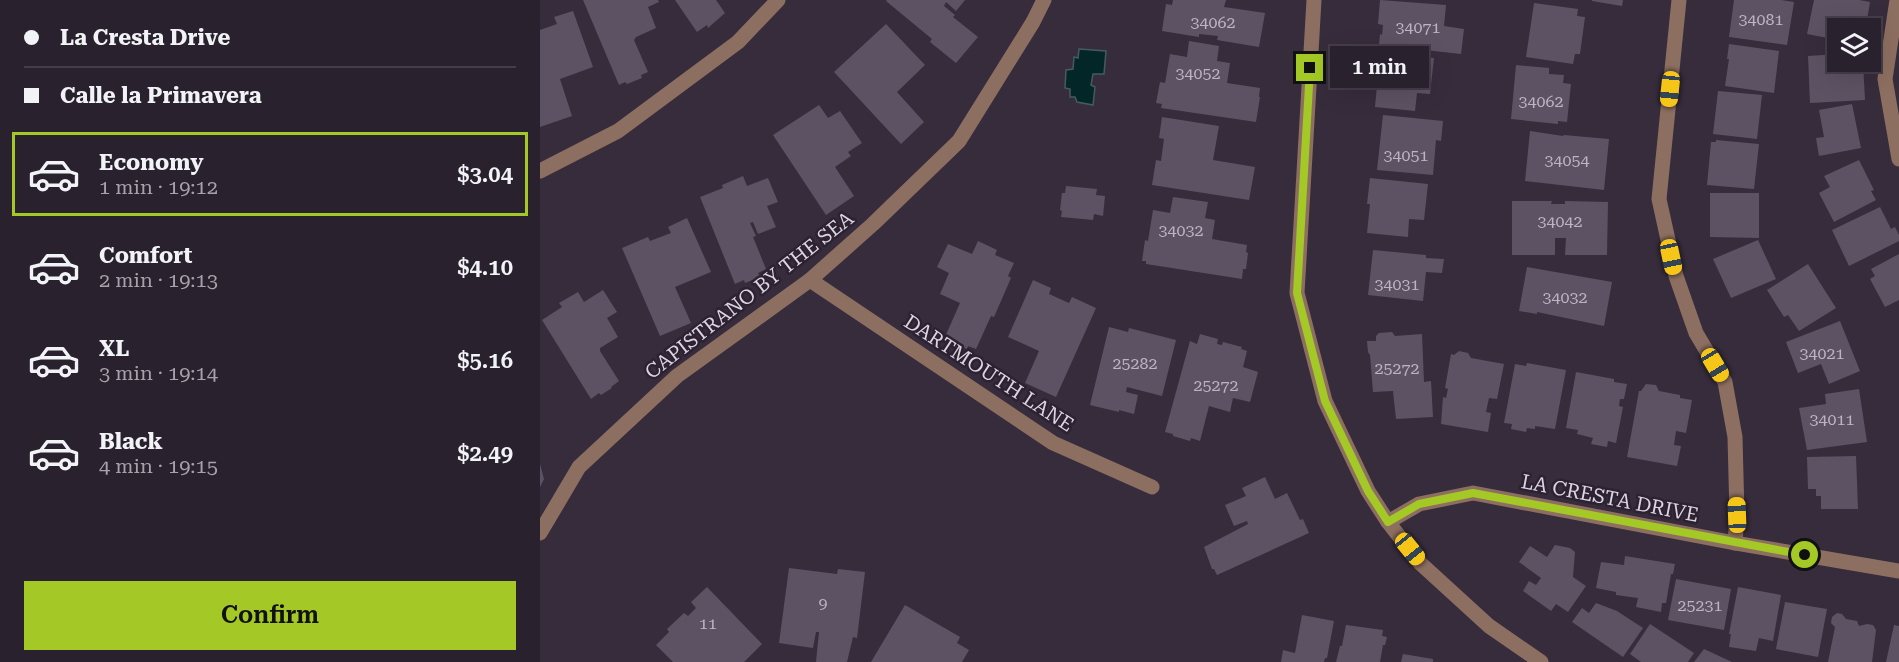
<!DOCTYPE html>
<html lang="en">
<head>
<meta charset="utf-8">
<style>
  :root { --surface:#29212d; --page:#352e39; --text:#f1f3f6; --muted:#a5a3aa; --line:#453e49; --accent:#a4c825 }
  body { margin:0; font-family:"Roboto Serif",serif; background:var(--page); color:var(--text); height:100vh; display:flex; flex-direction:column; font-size:22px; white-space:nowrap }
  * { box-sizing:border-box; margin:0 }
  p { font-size:20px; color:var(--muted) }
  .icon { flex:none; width:33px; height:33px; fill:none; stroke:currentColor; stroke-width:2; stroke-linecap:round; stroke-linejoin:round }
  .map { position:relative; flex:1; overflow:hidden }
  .side { display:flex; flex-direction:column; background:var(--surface); width:540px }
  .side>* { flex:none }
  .guide { display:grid; align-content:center; height:132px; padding:0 24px; background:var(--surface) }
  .fabs { position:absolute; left:1287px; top:18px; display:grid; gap:12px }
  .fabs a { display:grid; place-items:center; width:54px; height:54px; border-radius:0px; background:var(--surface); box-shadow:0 6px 24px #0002,0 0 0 2px var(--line); font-size:30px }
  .end { position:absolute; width:27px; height:27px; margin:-14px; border:8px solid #a4c825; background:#111; box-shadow:0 0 0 3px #111 }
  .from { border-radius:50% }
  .bubble { position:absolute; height:42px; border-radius:0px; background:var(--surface); box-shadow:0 6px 24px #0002,0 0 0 2px var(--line); font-size:20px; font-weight:600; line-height:42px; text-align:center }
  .car { position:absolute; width:18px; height:36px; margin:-18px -9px; border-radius:8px; box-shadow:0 0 4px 2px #0007; background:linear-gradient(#f5c518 24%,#345 0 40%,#f5c518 0 76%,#345 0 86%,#f5c518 0) }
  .guide b { display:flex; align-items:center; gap:21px; height:57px; font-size:22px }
  .guide b+b { border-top:2px solid var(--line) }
  .guide i { width:15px; height:15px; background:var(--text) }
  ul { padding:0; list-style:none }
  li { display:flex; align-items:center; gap:18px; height:84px; margin:0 12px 9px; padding:0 12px; border:3px solid transparent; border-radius:0px }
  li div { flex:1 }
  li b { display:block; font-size:22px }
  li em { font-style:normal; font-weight:600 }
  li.active { border-color:var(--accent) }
  li>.icon { width:54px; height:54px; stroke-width:1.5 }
  .action { display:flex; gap:12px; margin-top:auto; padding:12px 24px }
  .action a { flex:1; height:69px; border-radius:0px; background:var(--accent); color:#111; font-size:24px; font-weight:600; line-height:69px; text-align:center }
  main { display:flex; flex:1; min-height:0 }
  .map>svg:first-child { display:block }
</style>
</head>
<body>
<main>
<section class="side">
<div class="guide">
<b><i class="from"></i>La Cresta Drive</b>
<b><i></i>Calle la Primavera</b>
</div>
<ul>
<li class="active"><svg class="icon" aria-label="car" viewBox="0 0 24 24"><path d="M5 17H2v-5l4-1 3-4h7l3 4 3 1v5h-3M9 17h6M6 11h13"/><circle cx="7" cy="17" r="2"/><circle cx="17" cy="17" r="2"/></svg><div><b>Economy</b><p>1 min · 19:12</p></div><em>$3.04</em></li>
<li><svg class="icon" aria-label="car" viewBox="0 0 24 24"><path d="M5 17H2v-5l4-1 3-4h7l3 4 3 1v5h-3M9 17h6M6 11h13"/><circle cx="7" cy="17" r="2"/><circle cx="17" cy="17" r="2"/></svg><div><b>Comfort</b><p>2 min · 19:13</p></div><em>$4.10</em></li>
<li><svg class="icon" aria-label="car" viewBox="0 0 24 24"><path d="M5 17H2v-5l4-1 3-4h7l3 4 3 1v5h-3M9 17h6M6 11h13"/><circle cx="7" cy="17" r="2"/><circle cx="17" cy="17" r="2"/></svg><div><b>XL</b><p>3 min · 19:14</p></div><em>$5.16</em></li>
<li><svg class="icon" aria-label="car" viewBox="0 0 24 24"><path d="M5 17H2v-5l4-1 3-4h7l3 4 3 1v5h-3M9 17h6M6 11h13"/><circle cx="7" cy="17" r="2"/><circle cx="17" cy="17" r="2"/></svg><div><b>Black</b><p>4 min · 19:15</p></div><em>$2.49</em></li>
</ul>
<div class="action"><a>Confirm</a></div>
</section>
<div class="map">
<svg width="1359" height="662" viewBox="0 0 1359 662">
  <rect width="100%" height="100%" fill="#372c3c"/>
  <polygon fill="#032729" stroke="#445b60" stroke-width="1.5" points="539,49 566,51 564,74 553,74 551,85 555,87 553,105 537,102 535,97 530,97 530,89 525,88 526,70 533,69 534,57 538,58"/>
  <g fill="#5d5263">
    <polygon points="43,0 118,0 119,2 108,7 116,28 96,37 94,40 108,72 101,75 102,78 87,84 85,82 79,85"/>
    <polygon points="135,0 176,0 185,13 168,28 167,25 157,32"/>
    <polygon points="347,0 425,0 416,11 406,2 404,6 415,15 413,17 438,37 416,63 390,42 392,39 346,1"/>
    <polygon points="633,0 686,0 684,7 725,13 719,47 677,40 678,36 659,34 659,37 622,31 626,4 632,5"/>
    <polygon points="840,0 906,5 904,26 924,29 921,54 839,45 840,34 842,35 843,25 838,24"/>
    <polygon points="1052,0 1083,0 1082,6 1052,1"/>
    <polygon points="1194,0 1241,0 1254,2 1247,45 1189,37"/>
    <polygon points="1274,0 1319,0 1330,2 1327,20 1321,19 1319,28 1298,28 1298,40 1267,34"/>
    <polygon points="994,3 1038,9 1037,16 1045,17 1040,54 1035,54 1033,64 986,57"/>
    <polygon points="33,11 53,67 20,79 32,116 0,127 0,30 17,24 14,17"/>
    <polygon points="346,24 385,65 357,92 384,122 361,144 294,72"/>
    <polygon points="649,41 679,46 677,61 690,63 687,83 720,88 719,97 720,97 716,122 621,108 622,104 616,103 620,82 625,83 630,54 647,57"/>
    <polygon points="1189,44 1239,51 1234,93 1185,86 1189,59 1187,59"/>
    <polygon points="840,53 894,58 890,94 877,93 875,111 835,107"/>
    <polygon points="1298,54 1298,62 1323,62 1325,100 1270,103 1268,56"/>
    <polygon points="976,65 1009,68 1009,74 1024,75 1023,83 1031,84 1027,122 1018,121 1018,124 971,119"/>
    <polygon points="1178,91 1222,95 1217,139 1173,134"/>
    <polygon points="1312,104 1321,148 1279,156 1276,138 1284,137 1279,110"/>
    <polygon points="279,105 288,118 300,111 322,143 308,152 311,156 295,167 314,196 286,215 233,135"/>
    <polygon points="843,115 903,121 901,141 896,140 893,175 837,170"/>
    <polygon points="622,117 679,126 673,160 715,167 709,200 612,185 616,160 621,161 624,139 619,138"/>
    <polygon points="990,131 1023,136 1024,135 1069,139 1064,190 985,181"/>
    <polygon points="1176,140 1219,144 1214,189 1167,185 1171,142 1176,142"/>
    <polygon points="1319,160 1334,190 1331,191 1336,200 1294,222 1279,193 1290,187 1284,176"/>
    <polygon points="203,176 207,186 228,178 238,202 227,206 236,227 218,234 213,222 210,223 216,236 213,237 226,269 218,273 220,277 205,283 204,280 195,284 160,197 183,188 182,185"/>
    <polygon points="830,178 888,184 884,220 869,219 868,237 827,233 830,204 827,204"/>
    <polygon points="526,186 557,189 556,195 565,196 563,216 554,214 553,220 521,217 522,211 520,210 522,193 525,193"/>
    <polygon points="1170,193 1219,193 1219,238 1170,237"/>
    <polygon points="633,197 668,202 665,218 675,220 672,239 707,245 706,252 708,253 706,269 703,269 702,279 606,264 606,261 602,261 605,240 608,241 613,210 630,213"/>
    <polygon points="972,201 1012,201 1011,204 1025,204 1025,201 1068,202 1067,255 1025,255 1026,238 1015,238 1015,255 972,255"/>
    <polygon points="1340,207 1351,229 1355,227 1359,235 1359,241 1309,266 1292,230"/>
    <polygon points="147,218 171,272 135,287 151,323 120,336 82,248 108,237 110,241 131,233 128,227"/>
    <polygon points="1218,240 1236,279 1191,298 1173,259"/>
    <polygon points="438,241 457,250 455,255 474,263 468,276 471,278 454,317 451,316 436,349 428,346 427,349 411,342 412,340 405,337 420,303 400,294 409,273 397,267 408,244 432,254"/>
    <polygon points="833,250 886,255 886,258 904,259 902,273 886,272 883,301 828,295"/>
    <polygon points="1359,254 1359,300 1345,307 1330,279 1335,276 1331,269"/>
    <polygon points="1268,264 1296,308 1259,331 1248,315 1244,317 1227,290"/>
    <polygon points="987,267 1072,282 1064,326 997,312 997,314 979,311"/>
    <polygon points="493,280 511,288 509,294 529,303 532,297 556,308 516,397 485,383 499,351 468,337"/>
    <polygon points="63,290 77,312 67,318 78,337 60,348 60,351 79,381 71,387 72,388 61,395 59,393 51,399 2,320 22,307 19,303 38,292 44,302"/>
    <polygon points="1300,321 1320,371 1289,384 1281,364 1258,373 1246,342"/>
    <polygon points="569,327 588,332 589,328 636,340 622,396 587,387 586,392 598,395 594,414 579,410 579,412 550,405"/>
    <polygon points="852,332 855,336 882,334 884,382 891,381 893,417 856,419 853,391 833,392 830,355 828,352 827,341 836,341 836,336 839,333"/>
    <polygon points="660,334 678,339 677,344 682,345 683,342 702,347 701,349 707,351 703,367 718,372 710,402 693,398 690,412 669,406 660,441 651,438 650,441 633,436 633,434 625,432 650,341 657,344"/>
    <polygon points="919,351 928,353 931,358 964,364 957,399 949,398 946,412 951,413 948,432 901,424 903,397 906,398 908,389 905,388 911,354 914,355"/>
    <polygon points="987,363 1026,370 1015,429 995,426 995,429 987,428 986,432 971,429 972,424 964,423 975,364 986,366"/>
    <polygon points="1036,372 1074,379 1074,382 1087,384 1084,399 1080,399 1079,406 1083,407 1076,443 1068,441 1067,447 1051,444 1053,438 1037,434 1038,430 1026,428"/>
    <polygon points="1106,384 1116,385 1119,391 1140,395 1140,398 1152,400 1146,433 1136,431 1134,445 1141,446 1137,466 1087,457 1099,391 1101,391"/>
    <polygon points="1319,389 1327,442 1267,450 1259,408 1286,404 1285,394"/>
    <polygon points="1316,456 1318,509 1281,509 1281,496 1276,496 1276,489 1268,489 1267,457"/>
    <polygon points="0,464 4,479 0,487"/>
    <polygon points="725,477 735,499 747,493 760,520 763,519 769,533 677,575 674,569 672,569 664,547 708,524 707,521 694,526 685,505 706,496 702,488"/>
    <polygon points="1015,545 1030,548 1035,552 1033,577 1046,586 1028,612 1016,604 1011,611 983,591 989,581 996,585 1001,578 979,562 990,546 1007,557"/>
    <polygon points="1085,556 1135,564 1133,574 1131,574 1126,603 1122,603 1121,612 1096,607 1098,598 1076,595 1076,592 1056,588 1061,562 1084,565"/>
    <polygon points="249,568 297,574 298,569 325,572 317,638 313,637 307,662 276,662 279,632 276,632 273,648 239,643"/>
    <polygon points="1136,579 1191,589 1184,630 1128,620"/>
    <polygon points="167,587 222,644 204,662 133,662 116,645 129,632 127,629 144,613 148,616 156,608 151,602"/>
    <polygon points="1198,587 1241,595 1233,641 1219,638 1216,651 1189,647 1191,634 1189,634"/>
    <polygon points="1245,602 1287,609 1278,657 1236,649"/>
    <polygon points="1056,603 1077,611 1103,628 1083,657 1032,622 1042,608 1049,613"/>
    <polygon points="365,605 420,637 417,643 429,650 422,662 331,662"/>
    <polygon points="1297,613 1302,614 1306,619 1317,621 1319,626 1327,624 1333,625 1336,630 1332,662 1288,662 1295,627 1291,623 1292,617"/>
    <polygon points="762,615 794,621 787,658 785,658 784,662 741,662 743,650 755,653"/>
    <polygon points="1110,624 1154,653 1148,662 1101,662 1090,654"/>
    <polygon points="806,625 843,630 842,636 847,637 845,645 843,645 840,662 796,662 800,646 802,646"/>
    <polygon points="1354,625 1359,626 1359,662 1346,662"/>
    <polygon points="1164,649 1192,662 1154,662"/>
    <polygon points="863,654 893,659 893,662 861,662"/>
  </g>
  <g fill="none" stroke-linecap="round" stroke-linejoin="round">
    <g stroke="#8d6f61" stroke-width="15">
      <polyline points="774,0 757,293 785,401 828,491 848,522 880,563 949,626 1001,662"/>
      <polyline points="1139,0 1119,199 1136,276 1156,333 1185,382 1195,437 1197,515 1195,543"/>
      <polyline points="1357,0 1345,79 1359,159"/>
      <polyline points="0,171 78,131 198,42 238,0"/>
      <polyline points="270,280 513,443 612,487"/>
      <polyline points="848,522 879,504 933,493 1195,543 1359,571"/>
      <polyline points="0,533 39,467 137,376 270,280 333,224 419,141 493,22 504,0"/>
    </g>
  </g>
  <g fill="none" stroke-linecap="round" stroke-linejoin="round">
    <polyline stroke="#a4c825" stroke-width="8" points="770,68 757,293 785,401 828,491 848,522 879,504 933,493 1265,555"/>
  </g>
  <g text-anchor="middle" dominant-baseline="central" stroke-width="5" stroke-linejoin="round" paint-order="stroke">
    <g font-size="16" fill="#bcb4c1">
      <text x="1221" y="19">34081</text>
      <text x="673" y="22">34062</text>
      <text x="878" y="27">34071</text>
      <text x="658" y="73">34052</text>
      <text x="1001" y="101">34062</text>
      <text x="866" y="155">34051</text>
      <text x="1027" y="160">34054</text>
      <text x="1020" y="221">34042</text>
      <text x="641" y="230">34032</text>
      <text x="857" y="284">34031</text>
      <text x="1025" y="297">34032</text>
      <text x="1282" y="353">34021</text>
      <text x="595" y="363">25282</text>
      <text x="857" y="368">25272</text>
      <text x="676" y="385">25272</text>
      <text x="1292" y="419">34011</text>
      <text x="283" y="603">9</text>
      <text x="1160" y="605">25231</text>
      <text x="168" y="623">11</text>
    </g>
    <g font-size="20" fill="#dcd5e0" stroke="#2d2232">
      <text transform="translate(209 295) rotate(-38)">CAPISTRANO BY THE SEA</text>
      <text transform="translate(449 373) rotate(33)">DARTMOUTH LANE</text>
      <text transform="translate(1070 498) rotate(11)">LA CRESTA DRIVE</text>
    </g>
  </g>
</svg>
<div class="fabs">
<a><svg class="icon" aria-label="layers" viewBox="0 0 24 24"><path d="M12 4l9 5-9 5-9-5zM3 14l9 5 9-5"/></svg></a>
</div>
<i class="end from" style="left:1265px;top:555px"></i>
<i class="end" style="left:770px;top:68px"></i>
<div class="bubble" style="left:790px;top:46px;width:99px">1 min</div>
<i class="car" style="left:1130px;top:89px;rotate:186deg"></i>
<i class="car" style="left:1131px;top:257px;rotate:168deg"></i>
<i class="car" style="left:1175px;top:365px;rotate:149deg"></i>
<i class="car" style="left:1197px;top:515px;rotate:358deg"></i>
<i class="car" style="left:870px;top:549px;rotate:141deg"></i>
</div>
</main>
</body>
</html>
